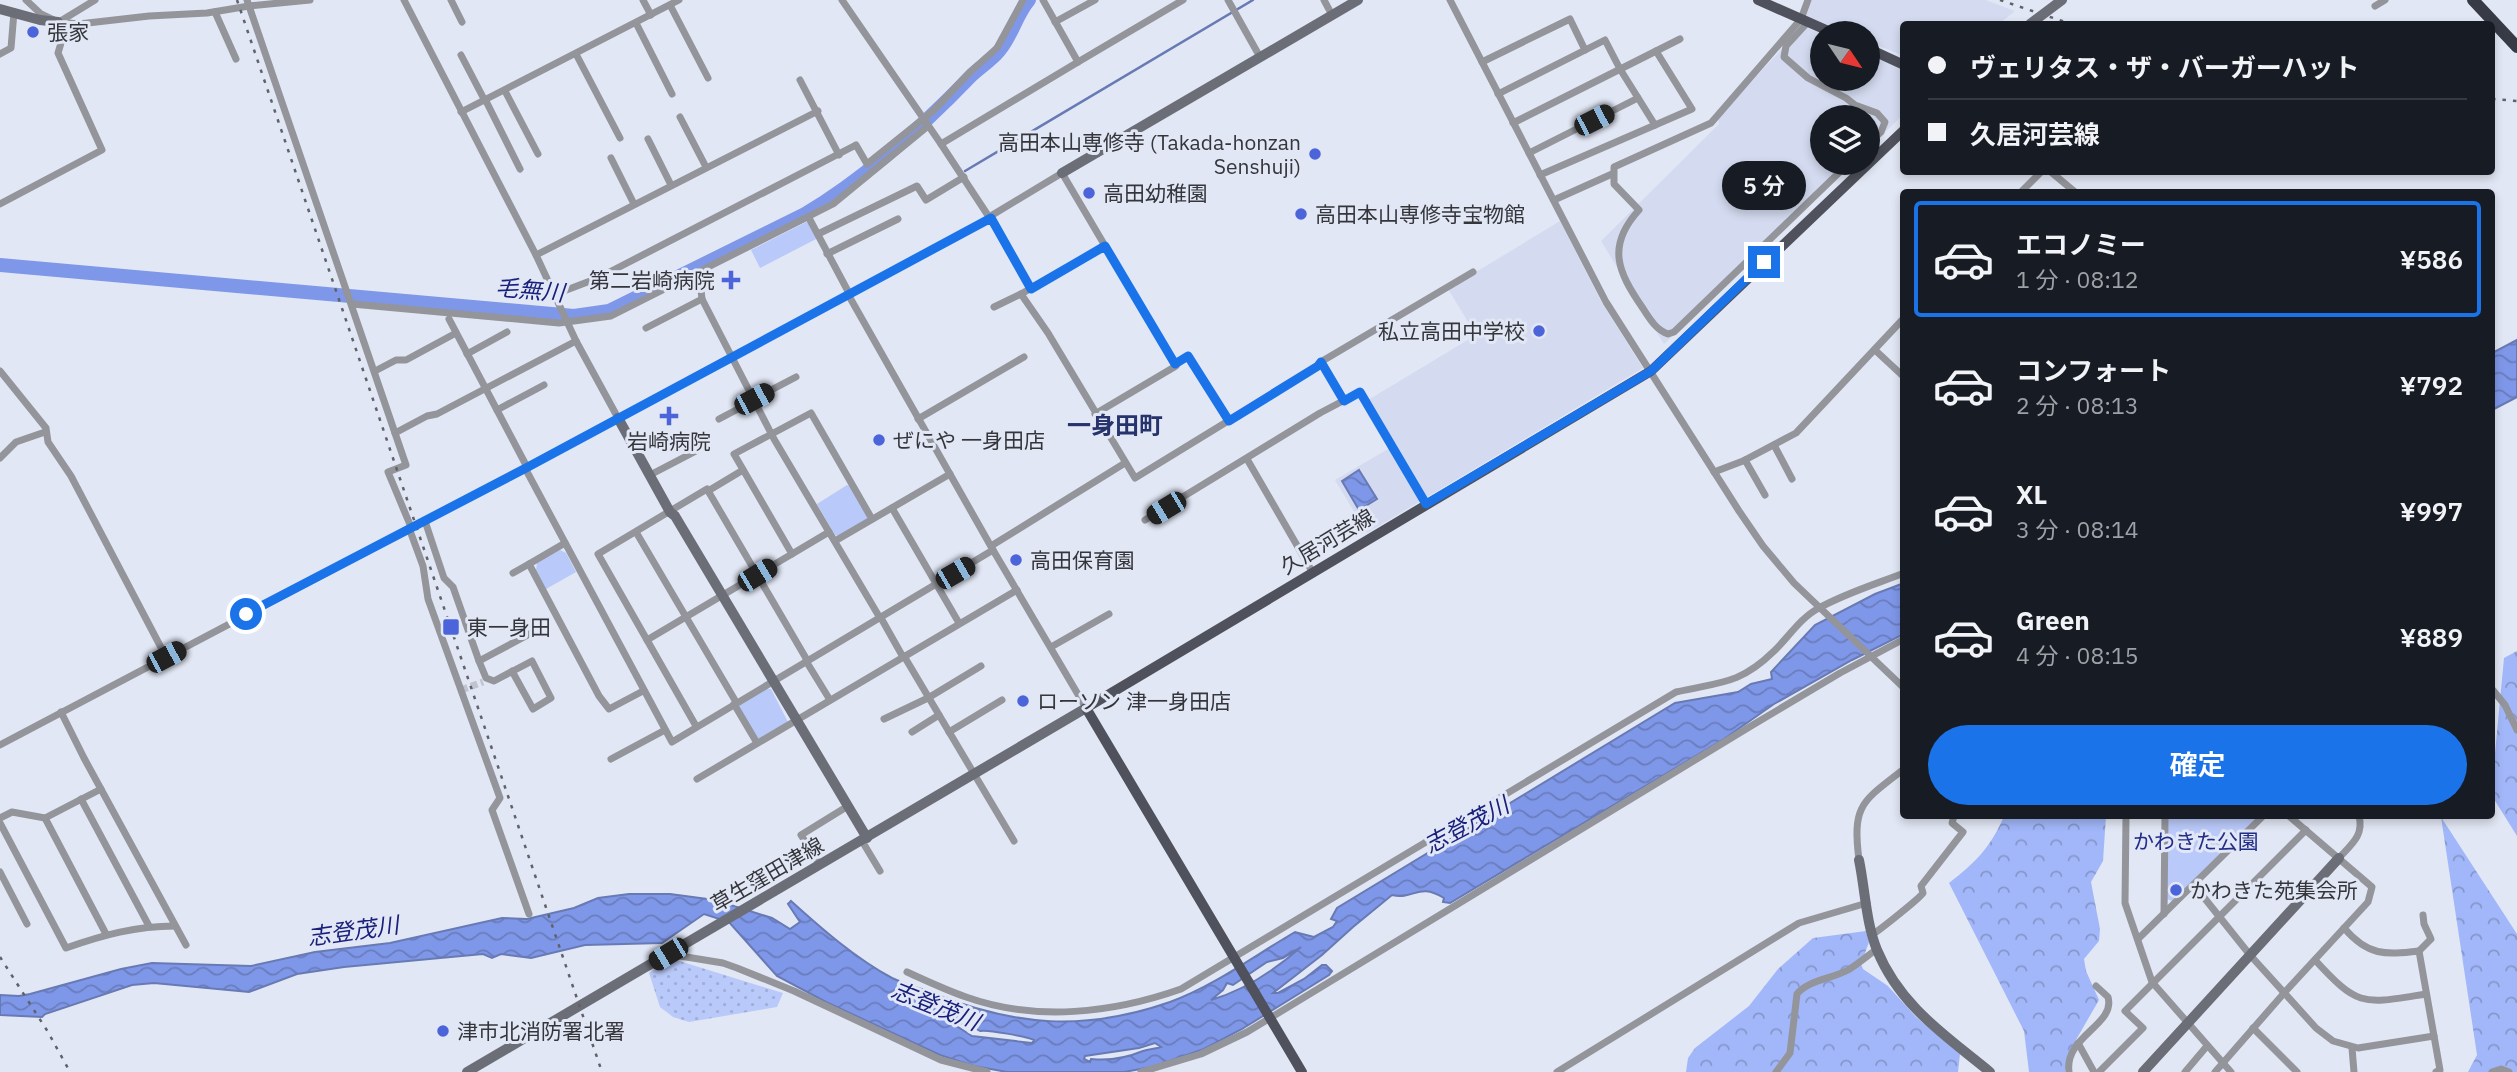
<!DOCTYPE html>
<html lang="ja">
<head>
<meta charset="utf-8">
<style>
  :root { --surface:#171b24; --page:#20242c; --text:#f1f3f6; --muted:#9ea1a6; --line:#363941; --accent:#1a73e8 }
  body { margin:0; font-family:"IBM Plex Sans","Noto Sans JP",sans-serif; background:var(--page); color:var(--text); height:100vh; display:flex; flex-direction:column; font-size:26px; white-space:nowrap }
  * { box-sizing:border-box; margin:0 }
  p { font-size:23px; color:var(--muted) }
  .icon { flex:none; width:38px; height:38px; fill:none; stroke:currentColor; stroke-width:2; stroke-linecap:round; stroke-linejoin:round }
  .map { position:relative; flex:1; overflow:hidden }
  .details { position:absolute; left:1900px; top:189px; width:595px; height:630px; display:flex; flex-direction:column; background:var(--surface); border-radius:7px; box-shadow:0 4px 10px #0003 }
  .details>* { flex:none }
  .banner { position:absolute; left:1900px; top:21px; width:595px; height:154px; border-radius:7px; box-shadow:0 4px 10px #0003; display:grid; align-content:center; height:154px; padding:0 28px; background:var(--surface) }
  .needle { width:46px; rotate:125deg }
  .buttons { position:absolute; left:1810px; top:21px; display:grid; gap:14px }
  .buttons a { display:grid; place-items:center; width:70px; height:70px; border-radius:50%; background:var(--surface); box-shadow:0 4px 10px #0003; font-size:35px }
  .end { position:absolute; width:32px; height:32px; margin:-16px; border:9px solid #1a73e8; background:#fff; box-shadow:0 0 0 4px #fff }
  .from { border-radius:50% }
  .bubble { position:absolute; height:49px; border-radius:24px; background:var(--surface); box-shadow:0 4px 10px #0003; font-size:23px; font-weight:600; line-height:49px; text-align:center }
  .car { position:absolute; width:21px; height:42px; margin:-21px -10px; border-radius:9px; box-shadow:0 0 5px 2px #0007; background:linear-gradient(#222 24%,#8ab4d8 0 40%,#222 0 76%,#8ab4d8 0 86%,#222 0) }
  .banner b { display:flex; align-items:center; gap:24px; height:66px; font-size:26px }
  .banner b+b { border-top:2px solid var(--line) }
  .banner i { width:18px; height:18px; background:var(--text) }
  ul { padding:12px 0 0; list-style:none }
  li { display:flex; align-items:center; gap:21px; height:116px; margin:0 14px 10px; padding:0 14px; border:4px solid transparent; border-radius:7px }
  li div { flex:1 }
  li b { display:block; font-size:26px }
  li em { font-style:normal; font-weight:600 }
  li.on { border-color:var(--accent) }
  li>.icon { width:63px; height:63px; stroke-width:1.5 }
  .button { display:flex; gap:14px; margin-top:auto; padding:14px 28px }
  .button a { flex:1; height:80px; border-radius:42px; background:var(--accent); color:#fff; font-size:28px; font-weight:600; line-height:80px; text-align:center }
  .map>svg:first-child { display:block }
</style>
</head>
<body>
<div class="map">
<svg width="2517" height="1072" viewBox="0 0 2517 1072">
  <defs>
    <pattern id="grass-dots" width="8" height="8" patternUnits="userSpaceOnUse" patternTransform="scale(1.75)"><rect width="8" height="8" fill="#b9c9f9"/><path d="M2 2h.1M6 6h.1" fill="none" stroke="#a0add6" stroke-width="1.8" stroke-linecap="round"/></pattern>
    <pattern id="forest-crowns" width="20" height="18" patternUnits="userSpaceOnUse" patternTransform="scale(1.75)"><rect width="20" height="18" fill="#a2b7f9"/><path d="M2 6a3 3 0 1 1 6 0M12 15a3 3 0 1 1 6 0" fill="none" stroke="#8596cb"/></pattern>
    <pattern id="water-waves" width="16" height="10" patternUnits="userSpaceOnUse" patternTransform="scale(1.75)"><rect width="16" height="10" fill="#7f97e8"/><path d="M0 5q4-4 8 0t8 0" fill="none" stroke="#697cbd"/></pattern>
  </defs>
  <rect width="100%" height="100%" fill="#e2e7f5"/>
  <g fill="#d4dbf0">
    <polygon points="1812,0 1986,0 2015,11 1999,24 1904,24 1904,56 1867,41 1867,33 1848,33 1806,16"/>
    <polygon points="1803,26 1822,34 1822,79 1867,79 1867,54 1904,70 1904,114 1867,149 1867,117 1822,117 1822,163 1853,163 1664,344 1601,241 1719,124 1718,118"/>
    <polygon points="1560,221 1602,303 1643,368 1367,533 1335,480 1395,445 1368,400 1476,335 1448,289"/>
  </g>
  <polygon fill="url(#grass-dots)" points="673,959 783,993 777,1007 689,1022 673,1017 660,1007 649,973"/>
  <g fill="url(#forest-crowns)">
    <polygon points="2517,651 2517,836 2492,796 2492,785 2504,658"/>
    <path d="M 2004,816 L 2106,816 L 2103,861 L 2091,882 L 2100,929 L 2099,941 L 2084,959 L 2086,971 L 2099,1000 L 2069,1052 L 2065,1072 L 2029,1072 L 2024,1031 L 1949,883 C 1975,863 1991,847 2004,816 Z"/>
    <polygon points="2441,817 2517,934 2517,1072 2468,1072 2477,1055"/>
    <polygon points="1866,931 1869,942 1861,964 1863,969 1888,986 1916,1017 1960,1054 1958,1072 1686,1072 1688,1058 1695,1048 1749,1006 1778,969 1813,938"/>
  </g>
  <g fill="#b9c9f9">
    <polygon points="808,221 818,238 760,268 751,250"/>
    <polygon points="847,485 850,486 867,516 867,519 838,536 835,535 817,504"/>
    <polygon points="560,550 566,553 576,572 546,589 536,570 537,563"/>
    <polygon points="767,689 771,689 788,722 760,738 757,738 739,708 740,704"/>
    <polygon points="2168,816 2258,816 2172,901 2167,899"/>
  </g>
  <g fill="url(#water-waves)" stroke="#687ab4" stroke-width="2" fill-rule="evenodd">
    <polygon points="2517,340 2517,397 2492,410 2492,353"/>
    <polygon points="1359,470 1377,499 1359,510 1342,481"/>
    <path d="M 1904,583 L 1904,634 L 1852,660 L 1774,704 L 1724,739 L 1450,903 L 1443,902 L 1444,898 C 1418,882 1415,900 1392,895 L 1353,927 L 1322,955 L 1273,993 L 1278,993 L 1304,979 L 1322,965 L 1326,965 L 1332,971 L 1329,975 L 1242,1029 L 1204,1049 L 1152,1067 L 1124,1072 L 1007,1072 L 974,1066 L 940,1055 L 826,1002 L 777,976 L 729,922 L 704,914 L 662,943 L 585,945 L 531,958 L 501,954 L 492,958 L 483,954 L 344,967 L 297,974 L 249,992 L 154,983 L 132,985 L 45,1014 L 42,1017 L 0,1015 L 0,995 L 19,996 L 30,994 L 121,969 L 152,963 L 251,966 L 315,952 L 390,943 L 502,918 L 527,919 L 574,908 L 598,898 L 629,894 L 670,894 L 715,900 L 772,918 L 790,929 L 800,922 L 788,904 L 791,901 C 822,929 855,958 892,978 C 905,984 919,988 932,993 C 1015,1026 1084,1032 1170,1002 C 1214,986 1254,956 1295,932 L 1314,937 L 1333,927 L 1337,921 L 1331,919 L 1337,908 L 1675,703 L 1738,692 L 1751,684 L 1772,679 L 1771,672 L 1815,625 L 1875,594 ZM 1301,947 C 1275,970 1245,990 1211,1000 L 1223,990 L 1227,983 L 1233,985 L 1267,962 L 1283,958 ZM 944,1018 C 956,1022 970,1025 980,1031 C 987,1029 1027,1037 1034,1040 L 1032,1043 L 972,1036 ZM 1155,1043 L 1161,1047 C 1155,1049 1149,1049 1143,1051 C 1126,1058 1109,1061 1091,1059 L 1090,1062 L 1084,1059 L 1085,1056 L 1139,1048 Z"/>
  </g>
  <g fill="none" stroke-linecap="round" stroke-linejoin="round">
    <polyline stroke="#687ab4" stroke-width="2.5" points="965,171 1253,0"/>
    <path stroke="#7f97e8" stroke-width="14" d="M 0,265 L 574,316 L 609,311 L 805,214 C 867,177 921,128 971,76 C 980,67 991,61 999,51 C 1012,36 1016,15 1029,0"/>
    <polyline stroke="#bfc4d0" stroke-width="7" stroke-dasharray="7 3.5" stroke-linecap="butt" points="461,690 483,682"/>
    <g stroke="#93959b" stroke-width="7">
      <polyline points="26,0 41,14 58,22 79,24 149,16 207,13 249,6 310,0"/>
      <polyline points="247,0 395,433"/>
      <polyline points="404,0 536,255 576,341 618,418"/>
      <polyline points="451,0 462,22"/>
      <polyline points="643,0 651,15"/>
      <polyline points="842,0 941,144"/>
      <polyline points="1043,0 1078,62 941,144 989,217 1062,173 1176,366 1095,414"/>
      <polyline points="1228,0 1260,57"/>
      <polyline points="1324,0 1332,15"/>
      <polyline points="1450,0 1606,302 1739,511 1763,546 1794,583 1904,688"/>
      <path d="M 1808,0 L 1801,19 L 1711,123 L 1614,167 L 1614,184 L 1639,210 C 1606,246 1618,272 1642,307 C 1649,318 1656,330 1668,334 L 1674,332 L 1849,163"/>
      <polyline points="670,5 708,78"/>
      <polyline points="2375,6 2385,0"/>
      <polyline points="215,12 236,59"/>
      <polyline points="59,22 95,0"/>
      <polyline points="1055,22 1095,0"/>
      <polyline points="1808,22 1786,46 1784,57 1808,78 1846,98 1855,105 1877,113 1885,122 1881,132 1867,145"/>
      <polyline points="636,23 672,94"/>
      <polyline points="0,54 11,48 14,12"/>
      <polyline points="576,54 620,138"/>
      <polyline points="461,55 485,101"/>
      <polyline points="1078,62 1183,0"/>
      <polyline points="1482,62 1570,19 1585,50"/>
      <polyline points="800,80 839,155"/>
      <polyline points="505,91 538,154"/>
      <polyline points="1498,94 1605,40 1620,69 1655,125"/>
      <polyline points="486,101 520,169"/>
      <polyline points="461,112 679,0"/>
      <polyline points="680,117 706,167"/>
      <polyline points="1513,123 1680,39"/>
      <polyline points="648,139 671,185"/>
      <polyline points="1529,153 1638,98"/>
      <polyline points="611,158 634,204"/>
      <polyline points="2051,172 2075,192"/>
      <polyline points="1540,175 1692,109 1656,51"/>
      <polyline points="2021,192 2041,172"/>
      <polyline points="1554,200 1612,174"/>
      <polyline points="0,204 102,150 58,53 67,23"/>
      <polyline points="990,217 1031,289"/>
      <polyline points="809,218 850,295"/>
      <polyline points="818,234 917,186 926,200 964,177"/>
      <polyline points="827,254 898,219"/>
      <polyline points="536,255 818,111"/>
      <polyline points="699,273 702,299 774,439 880,618"/>
      <polyline points="556,294 598,278 854,146 856,145 867,164 933,111 970,72 997,48 1023,0"/>
      <polyline points="1021,294 1048,333 1135,478 1318,366 1324,360 1473,272"/>
      <polyline points="849,296 993,550 1086,708"/>
      <polyline points="352,304 559,323 611,316 833,204 928,126"/>
      <polyline points="994,307 1021,294 1105,246"/>
      <polyline points="449,319 527,467"/>
      <polyline points="646,328 702,299"/>
      <polyline points="1875,350 1904,377"/>
      <polyline points="467,354 507,332"/>
      <polyline points="1321,362 1344,401"/>
      <polyline points="1175,364 1188,356 1229,421"/>
      <polyline points="0,371 46,428 48,442 71,476 166,657"/>
      <polyline points="375,371 396,360 406,360 456,333"/>
      <polyline points="754,399 796,377"/>
      <polyline points="497,410 544,385"/>
      <polyline points="719,419 755,400"/>
      <polyline points="918,419 1024,357"/>
      <polyline points="1774,445 1792,479"/>
      <polyline points="0,458 16,442 45,432"/>
      <polyline points="1247,459 1313,573"/>
      <polyline points="1745,460 1765,495"/>
      <polyline points="525,468 672,742 993,550"/>
      <polyline points="1714,472 1743,461 1796,433 1904,318"/>
      <polyline points="650,475 696,451"/>
      <polyline points="708,491 743,470"/>
      <polyline points="892,508 959,623"/>
      <polyline points="1145,520 1320,413 1360,392 1426,504"/>
      <polyline points="425,521 444,578 453,587 479,661 537,630"/>
      <polyline points="411,527 388,472 406,465 395,433 427,416 437,414 576,341"/>
      <polyline points="409,528 423,566 428,599 500,798 492,810 529,914"/>
      <polyline points="636,532 736,702"/>
      <polyline points="835,541 950,474"/>
      <polyline points="565,543 529,564 599,696 609,709 643,691"/>
      <polyline points="991,546 1125,463"/>
      <polyline points="792,554 734,454 811,413 872,519"/>
      <polyline points="513,573 529,564"/>
      <polyline points="881,618 903,657"/>
      <polyline points="647,640 829,532"/>
      <polyline points="1051,647 1109,614"/>
      <polyline points="904,656 1014,841"/>
      <polyline points="479,661 486,678 494,681 532,661 551,698 533,709 512,671"/>
      <polyline points="806,661 830,700"/>
      <polyline points="2492,689 2505,705 2517,730"/>
      <polyline points="734,704 757,743"/>
      <polyline points="61,712 84,758 186,945"/>
      <polyline points="884,719 928,698 981,666"/>
      <polyline points="696,726 598,554 707,489 807,660"/>
      <polyline points="912,732 939,715"/>
      <polyline points="949,732 1002,700"/>
      <polyline points="0,745 525,468 991,218"/>
      <polyline points="611,759 665,730"/>
      <polyline points="697,779 1017,590"/>
      <polyline points="101,789 45,818 106,934"/>
      <polyline points="81,799 149,926"/>
      <polyline points="2126,816 2125,903 2152,982 2231,1072"/>
      <polyline points="0,818 12,812 45,818"/>
      <path d="M 0,823 L 66,948 C 103,935 136,926 175,926"/>
      <polyline points="862,841 880,871"/>
      <path d="M 2339,858 C 2352,844 2364,835 2359,816"/>
      <path d="M 1859,860 C 1852,804 1862,802 1904,769"/>
      <polyline points="820,865 801,835 848,806"/>
      <polyline points="0,872 27,924"/>
      <polyline points="2194,885 2250,955 2316,1028 2333,1041 2358,1048 2434,1036"/>
      <polyline points="2164,914 2165,816"/>
      <path d="M 2344,928 C 2368,956 2385,955 2419,951 L 2440,1070 L 2436,1072"/>
      <path d="M 1873,934 C 1877,932 1919,899 1923,893 L 1921,886 L 1963,832 L 1952,823 L 1954,816"/>
      <polyline points="2138,939 2263,816"/>
      <polyline points="2419,951 2431,939 2424,924 2423,915"/>
      <polyline points="668,954 723,963 737,968 794,991 941,1060 987,1072"/>
      <path d="M 2315,960 C 2359,1008 2363,1004 2426,994"/>
      <path d="M 907,972 C 927,981 946,990 966,997 C 1036,1022 1113,1013 1181,989 L 1676,692 C 1719,682 1739,685 1773,652 C 1788,638 1800,618 1819,608 C 1846,593 1876,584 1904,573"/>
      <polyline points="2253,1028 2297,1072"/>
      <polyline points="2078,1043 2094,1072"/>
      <polyline points="2352,1048 2354,1072"/>
      <polyline points="1141,1072 1201,1054 1247,1032 1751,726 1840,673 1904,639"/>
      <polyline points="1557,1072 1799,923 1867,903"/>
      <path d="M 1776,1072 L 1790,1053 L 1797,994 C 1808,980 1832,979 1848,970 C 1858,964 1867,956 1877,949"/>
      <path d="M 2069,1072 C 2064,1036 2116,1025 2108,997 L 2096,986"/>
      <polyline points="2099,1072 2143,1028 2125,1011 2306,830"/>
      <polyline points="2185,1072 2207,1046"/>
      <polyline points="2215,1072 2285,992 2368,902 2372,887 2289,816"/>
      <polyline points="2492,1072 2501,1069 2509,1072"/>
    </g>
    <g stroke="#6b6e76" stroke-width="10">
      <polyline points="0,9 40,20 58,22"/>
      <polyline points="1062,173 1358,0"/>
      <polyline points="618,418 670,512 675,516 867,838"/>
      <path d="M 1859,860 C 1865,889 1866,923 1877,950 C 1900,1006 1945,1035 1990,1072"/>
      <polyline points="467,1072 1086,708"/>
      <polyline points="2143,1072 2339,858"/>
    </g>
    <g stroke="#4f525c" stroke-width="10">
      <polyline points="1758,0 1833,33"/>
      <polyline points="1867,48 1904,65"/>
      <polyline points="1302,1072 1086,708 1651,371 1904,130"/>
    </g>
    <polyline stroke="#373b46" stroke-width="12" points="2473,0 2517,47"/>
    <g stroke="#5f6269" stroke-width="2.5" stroke-dasharray="3.5 7" stroke-linecap="butt">
      <polyline points="237,0 602,1072"/>
      <polyline points="2000,0 2071,24"/>
      <polyline points="2492,99 2517,101"/>
      <polyline points="0,957 48,1032 70,1072"/>
    </g>
    <polyline stroke="#6b6e76" stroke-width="10" points="2030,24 2062,0"/>
  </g>
  <g fill="none" stroke-linecap="round" stroke-linejoin="round">
    <polyline stroke="#1a73e8" stroke-width="9" points="246,614 526,468 991,218 1031,289 1105,246 1175,364 1188,356 1229,421 1318,366 1321,362 1344,401 1360,392 1426,504 1651,371 1764,262"/>
  </g>
  <g fill="#4c64d9" stroke="#e2e7f5" stroke-width="2.5">
    <circle cx="33" cy="32" r="7"/>
    <circle cx="1315" cy="154" r="7"/>
    <circle cx="1089" cy="193" r="7"/>
    <circle cx="1301" cy="214" r="7"/>
    <path d="M727.5 269.5h7v7h7v7h-7v7h-7v-7h-7v-7h7z"/>
    <circle cx="1539" cy="331" r="7"/>
    <path d="M665.5 405.5h7v7h7v7h-7v7h-7v-7h-7v-7h7z"/>
    <circle cx="879" cy="440" r="7"/>
    <circle cx="1016" cy="560" r="7"/>
    <rect x="442" y="618" width="18" height="18" rx="3.5"/>
    <circle cx="1023" cy="701" r="7"/>
    <circle cx="2176" cy="890" r="7"/>
    <circle cx="443" cy="1031" r="7"/>
  </g>
  <g text-anchor="middle" dominant-baseline="central" stroke-width="6" stroke-linejoin="round" paint-order="stroke">
    <g font-size="21" fill="#34363b" stroke="#e2e7f5" text-anchor="start">
      <text x="47" y="32">張家</text>
      <text x="1301" y="142" text-anchor="end">高田本山専修寺 (Takada-honzan<tspan x="1301" dy="24">Senshuji)</tspan></text>
      <text x="1103" y="193">高田幼稚園</text>
      <text x="1315" y="214">高田本山専修寺宝物館</text>
      <text x="715" y="280" text-anchor="end">第二岩崎病院</text>
      <text x="1525" y="331" text-anchor="end">私立高田中学校</text>
      <text x="893" y="440">ぜにや 一身田店</text>
      <text x="669" y="441" text-anchor="middle">岩崎病院</text>
      <text x="1030" y="560">高田保育園</text>
      <text x="467" y="627">東一身田</text>
      <text x="1037" y="701">ローソン 津一身田店</text>
      <text x="2190" y="890">かわきた苑集会所</text>
      <text x="457" y="1031">津市北消防署北署</text>
    </g>
    <g font-size="21" fill="#34363b" stroke="#e2e7f5">
      <text transform="translate(1327 541) rotate(-31)">久居河芸線</text>
      <text transform="translate(767 874) rotate(-30)">草生窪田津線</text>
    </g>
    <g font-size="21" fill="#212d89" stroke="#e2e7f5">
      <text x="2196" y="841">かわきた公園</text>
    </g>
    <g font-size="23" font-style="italic" fill="#19207c" stroke="#e2e7f5">
      <text transform="translate(530 289) rotate(5)">毛無川</text>
      <text transform="translate(1466 824) rotate(-28)">志登茂川</text>
      <text transform="translate(353 930) rotate(-8)">志登茂川</text>
      <text transform="translate(936 1005) rotate(22)">志登茂川</text>
    </g>
    <g font-size="24" font-weight="bold" fill="#26336c" stroke="#e2e7f5">
      <text x="1115" y="425">一身田町</text>
    </g>
  </g>
</svg>
<div class="buttons">
<a><svg class="needle" viewBox="-14 -14 28 28"><path d="M0-13l5 13h-10z" fill="#e53935"/><path d="M0 13l5-13h-10z" fill="#9ea1a6"/></svg></a>
<a><svg class="icon" aria-label="layers" viewBox="0 0 24 24"><path d="M12 4l9 5-9 5-9-5zM3 14l9 5 9-5"/></svg></a>
</div>
<i class="end from" style="left:246px;top:614px"></i>
<i class="end" style="left:1764px;top:262px"></i>
<div class="bubble" style="left:1722px;top:161px;width:84px">5 分</div>
<i class="car" style="left:1594px;top:120px;rotate:63deg"></i>
<i class="car" style="left:754px;top:399px;rotate:62deg"></i>
<i class="car" style="left:1166px;top:508px;rotate:239deg"></i>
<i class="car" style="left:955px;top:573px;rotate:60deg"></i>
<i class="car" style="left:757px;top:575px;rotate:59deg"></i>
<i class="car" style="left:166px;top:657px;rotate:62deg"></i>
<i class="car" style="left:668px;top:954px;rotate:239deg"></i>
<div class="banner">
<b><i class="from"></i>ヴェリタス・ザ・バーガーハット</b>
<b><i></i>久居河芸線</b>
</div>
<section class="details">
<ul>
<li class="on"><svg class="icon" aria-label="car" viewBox="0 0 24 24"><path d="M5 17H2v-5l4-1 3-4h7l3 4 3 1v5h-3M9 17h6M6 11h13"/><circle cx="7" cy="17" r="2"/><circle cx="17" cy="17" r="2"/></svg><div><b>エコノミー</b><p>1 分 · 08:12</p></div><em>¥586</em></li>
<li><svg class="icon" aria-label="car" viewBox="0 0 24 24"><path d="M5 17H2v-5l4-1 3-4h7l3 4 3 1v5h-3M9 17h6M6 11h13"/><circle cx="7" cy="17" r="2"/><circle cx="17" cy="17" r="2"/></svg><div><b>コンフォート</b><p>2 分 · 08:13</p></div><em>¥792</em></li>
<li><svg class="icon" aria-label="car" viewBox="0 0 24 24"><path d="M5 17H2v-5l4-1 3-4h7l3 4 3 1v5h-3M9 17h6M6 11h13"/><circle cx="7" cy="17" r="2"/><circle cx="17" cy="17" r="2"/></svg><div><b>XL</b><p>3 分 · 08:14</p></div><em>¥997</em></li>
<li><svg class="icon" aria-label="car" viewBox="0 0 24 24"><path d="M5 17H2v-5l4-1 3-4h7l3 4 3 1v5h-3M9 17h6M6 11h13"/><circle cx="7" cy="17" r="2"/><circle cx="17" cy="17" r="2"/></svg><div><b>Green</b><p>4 分 · 08:15</p></div><em>¥889</em></li>
</ul>
<div class="button"><a>確定</a></div>
</section>
</div>
</body>
</html>
